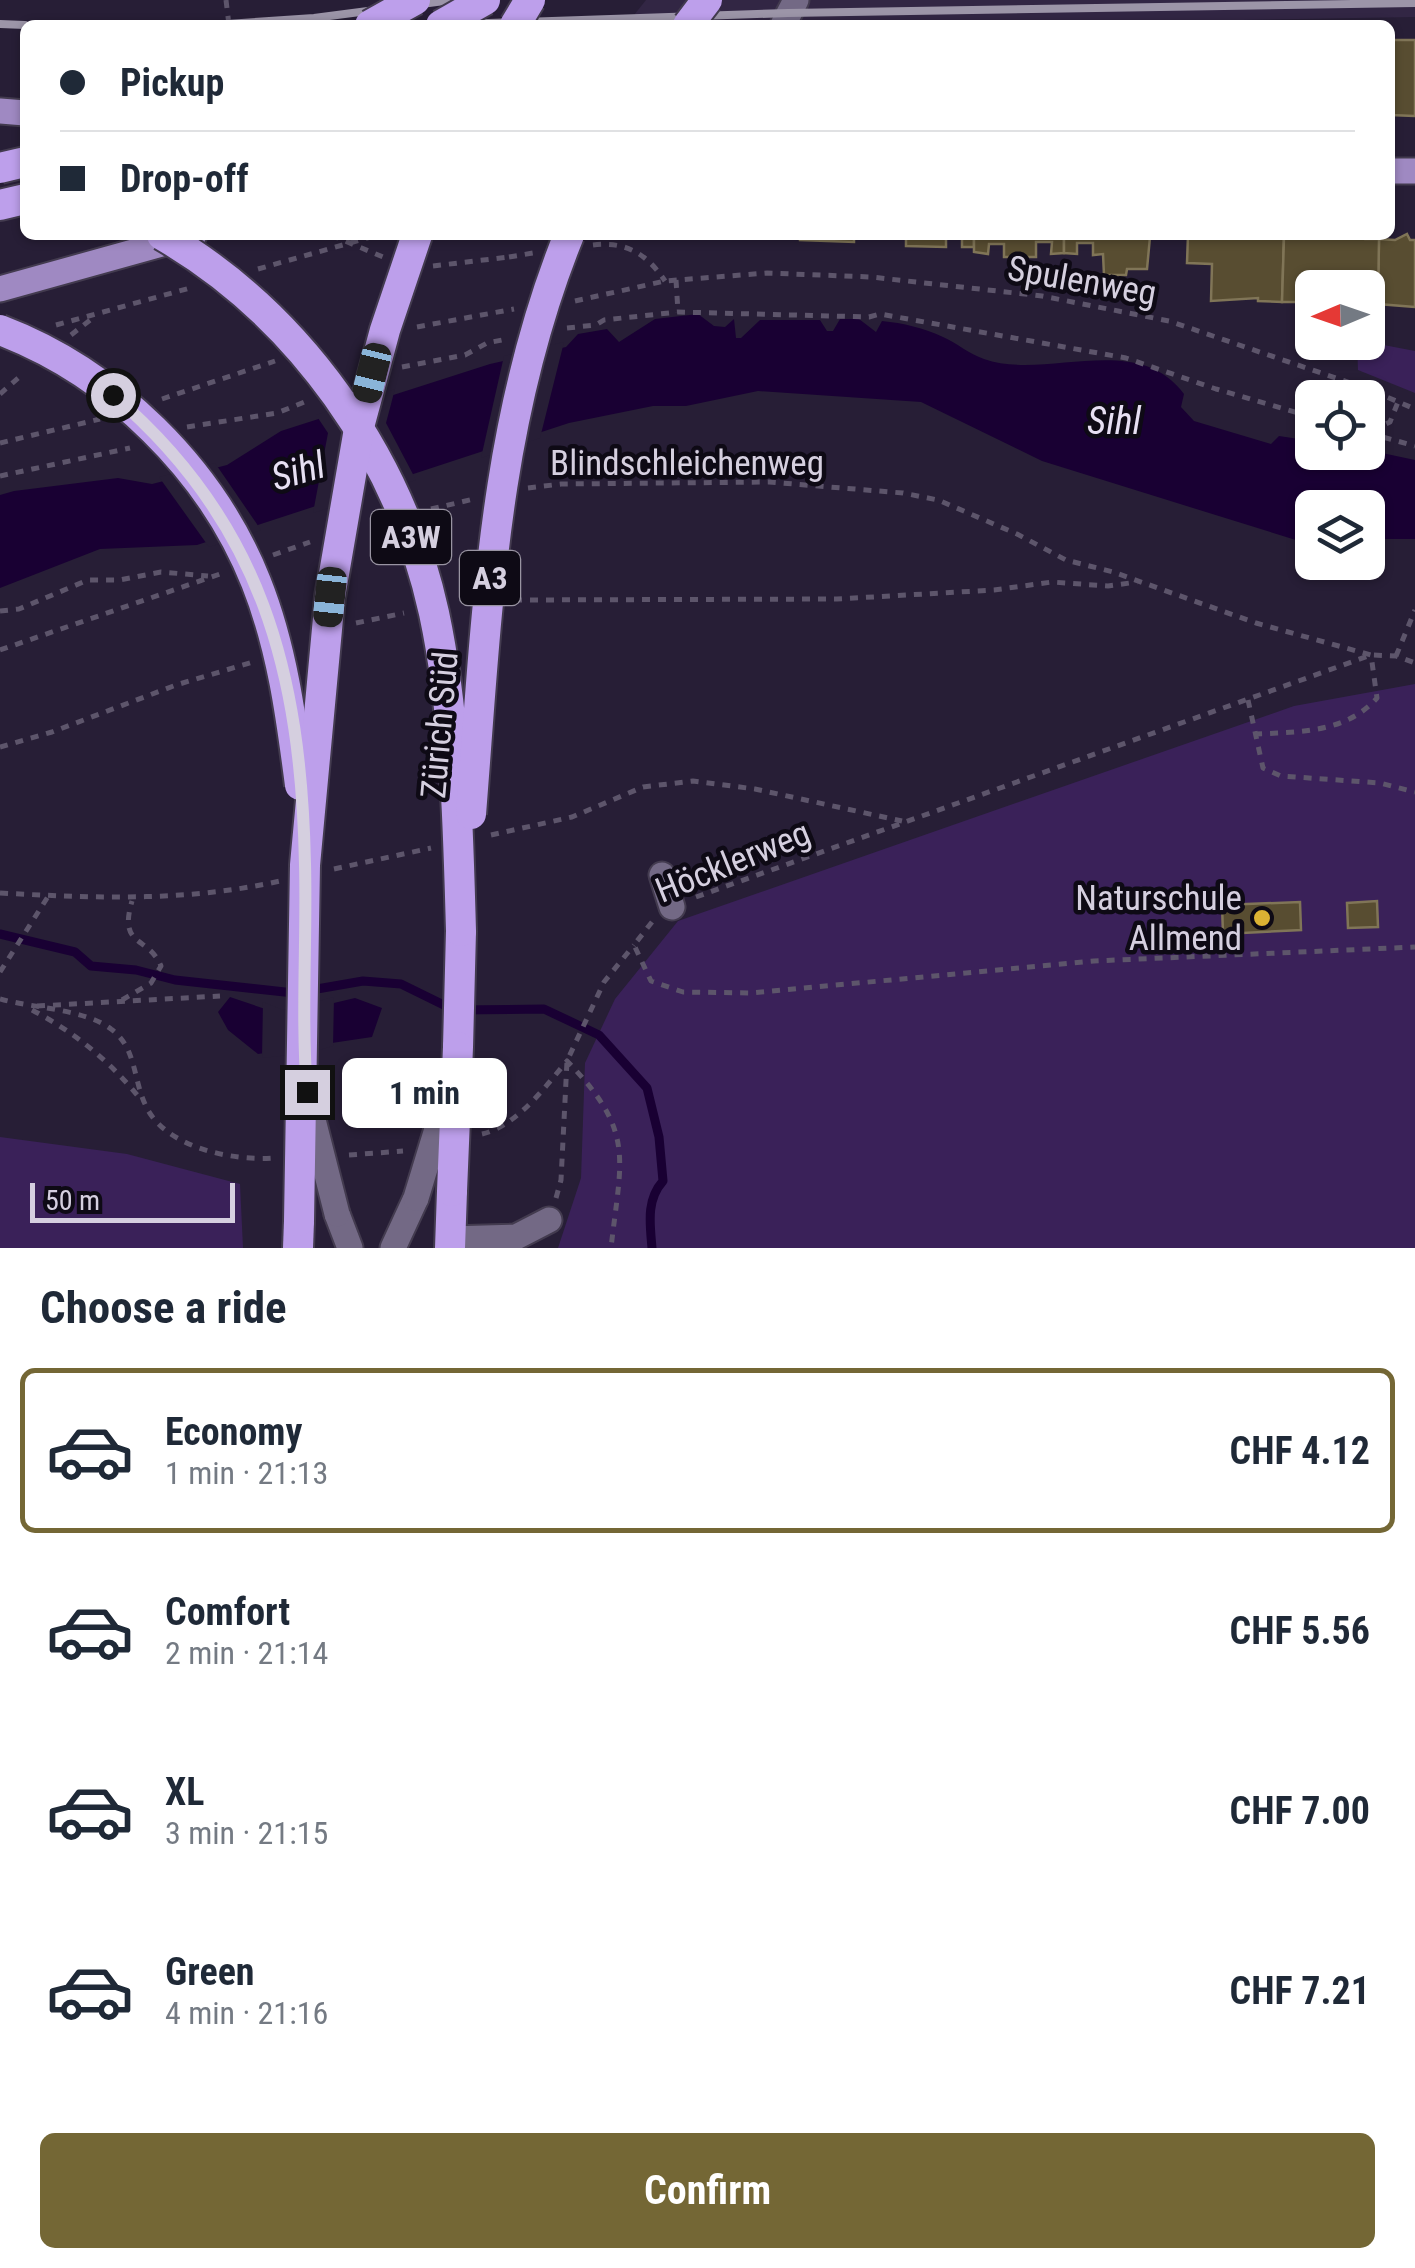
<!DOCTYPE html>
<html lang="en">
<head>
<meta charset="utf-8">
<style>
  :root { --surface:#fff; --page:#f6f6f7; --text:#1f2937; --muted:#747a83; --line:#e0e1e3; --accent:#746735 }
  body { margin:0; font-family:"Roboto Condensed",sans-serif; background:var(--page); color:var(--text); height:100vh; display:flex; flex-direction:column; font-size:38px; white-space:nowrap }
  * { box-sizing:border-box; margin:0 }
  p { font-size:32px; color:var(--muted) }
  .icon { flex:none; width:55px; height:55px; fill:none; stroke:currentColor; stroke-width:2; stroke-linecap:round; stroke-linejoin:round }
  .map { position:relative; height:1248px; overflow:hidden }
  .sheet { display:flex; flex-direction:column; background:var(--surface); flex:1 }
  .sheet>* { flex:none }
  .guide { position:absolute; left:20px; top:20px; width:1375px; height:220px; border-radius:15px; box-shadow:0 2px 8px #0004; display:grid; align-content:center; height:220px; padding:0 40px; background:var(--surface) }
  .needle { width:65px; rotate:268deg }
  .tools { position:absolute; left:1295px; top:270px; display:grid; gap:20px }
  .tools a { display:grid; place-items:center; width:90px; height:90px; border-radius:15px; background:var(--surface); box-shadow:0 2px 8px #0004; font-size:50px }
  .scale { position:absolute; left:30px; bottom:25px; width:205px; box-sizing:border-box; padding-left:10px; border:5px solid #d5cfdf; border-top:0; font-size:28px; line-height:35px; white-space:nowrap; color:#d5cfdf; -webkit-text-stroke:8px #0e0a15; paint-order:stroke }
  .end { position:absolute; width:45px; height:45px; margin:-22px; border:12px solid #d5cfdf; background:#111; box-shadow:0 0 0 5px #111 }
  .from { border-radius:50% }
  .bubble { position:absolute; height:70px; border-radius:15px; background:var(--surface); box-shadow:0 2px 8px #0004; font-size:32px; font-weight:700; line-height:70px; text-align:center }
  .car { position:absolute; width:30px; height:60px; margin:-30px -15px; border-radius:12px; box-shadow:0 0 8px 2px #0007; background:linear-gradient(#222 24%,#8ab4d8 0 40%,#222 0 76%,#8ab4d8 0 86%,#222 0) }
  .guide b { display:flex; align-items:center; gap:35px; height:95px; font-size:38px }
  .guide b+b { border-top:2px solid var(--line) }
  .guide i { width:25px; height:25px; background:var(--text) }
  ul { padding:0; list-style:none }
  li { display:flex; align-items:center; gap:30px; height:165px; margin:0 20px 15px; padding:0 20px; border:5px solid transparent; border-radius:15px }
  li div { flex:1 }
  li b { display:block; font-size:38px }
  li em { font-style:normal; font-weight:700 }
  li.active { border-color:var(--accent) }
  li>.icon { width:90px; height:90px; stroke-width:1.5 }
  h2 { padding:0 40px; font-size:45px; line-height:120px }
  .primary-button { display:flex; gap:20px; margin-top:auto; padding:20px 40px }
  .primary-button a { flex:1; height:115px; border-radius:15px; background:var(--accent); color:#fff; font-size:40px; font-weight:700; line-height:115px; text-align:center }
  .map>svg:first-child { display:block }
</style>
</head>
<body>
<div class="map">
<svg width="1415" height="1248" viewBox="0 0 1415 1248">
  <rect width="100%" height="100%" fill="#271e36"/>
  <polygon fill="#322644" points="646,0 1415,0 1415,17 942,25 626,25"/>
  <g fill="#3a2159">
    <polygon points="1368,342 1415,351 1415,393 1358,370 1357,343"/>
    <polygon points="1415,684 1415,1248 558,1248 581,1178 585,1063 615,999 678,921 1294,706"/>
    <polygon points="0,1137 127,1154 240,1184 243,1248 0,1248"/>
  </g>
  <g fill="#190033">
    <path d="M 698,314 L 714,326 L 725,327 L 734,319 L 736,338 L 741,338 L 760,320 L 820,320 L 827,331 L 833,331 L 840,319 L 859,319 L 876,332 L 882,321 C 903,323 924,328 943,337 C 957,343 969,354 984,359 C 1045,381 1137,330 1184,394 L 1181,407 L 1194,421 L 1271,444 L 1279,436 L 1312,441 L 1312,452 L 1368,450 L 1415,460 L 1415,539 L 1368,539 L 1368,508 L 1312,508 L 1312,541 L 1299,541 L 1042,461 L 921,402 L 758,391 L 686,406 L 653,406 L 569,423 L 197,545 L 100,549 L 0,588 L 0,495 L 14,491 L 118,478 L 152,484 L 227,465 L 281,431 L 490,364 L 566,347 L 578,334 L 607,329 L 619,342 L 655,319 Z"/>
    <polygon points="230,997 283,1015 355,998 382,1008 372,1037 258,1054 228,1030 218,1012"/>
  </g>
  <g fill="#271e36">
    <polygon points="564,342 540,438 481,458 504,356"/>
    <polygon points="395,389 386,423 416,480 313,513 328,433 316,415"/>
    <polygon points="215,463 261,530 209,547 159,477"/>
    <polygon points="334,997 333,1046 308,1053 262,1058 263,1002 283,1010"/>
  </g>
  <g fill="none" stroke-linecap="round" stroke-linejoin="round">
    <path stroke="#190033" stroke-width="9" d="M 0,934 L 75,952 L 91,966 L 136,970 L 175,980 L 294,993 L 363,981 L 401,984 L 454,1010 L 544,1009 L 599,1035 L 647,1088 L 659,1137 L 663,1181 C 646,1200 650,1224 652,1248"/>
  </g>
  <g fill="#584d31" stroke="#807557" stroke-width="2.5">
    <polygon points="1390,40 1415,40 1415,116 1390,115"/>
    <polygon points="1407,234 1410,240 1415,240 1415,307 1378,304 1379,239 1395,240"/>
    <polygon points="800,235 854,235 854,242 800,240"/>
    <polygon points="906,235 974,235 974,247 962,247 962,236 946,236 946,247 906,246"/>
    <polygon points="974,235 1064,235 1064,253 1051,254 1052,242 1036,242 1036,257 1004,257 1004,244 989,244 988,254 974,252"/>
    <polygon points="1064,235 1159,235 1159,237 1150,237 1147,269 1127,269 1126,275 1104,275 1103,254 1093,255 1093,243 1077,243 1077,254 1064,253"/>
    <polygon points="1188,235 1284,237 1282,302 1258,301 1258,298 1211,301 1212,264 1187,263"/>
    <polygon points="1304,235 1350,238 1363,235 1365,239 1379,239 1378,304 1368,304 1368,288 1312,288 1312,319 1306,319 1307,302 1282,302 1284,237"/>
    <polygon points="1377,901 1378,927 1348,928 1347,903"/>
    <polygon points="1300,902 1301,930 1223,934 1222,905"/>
  </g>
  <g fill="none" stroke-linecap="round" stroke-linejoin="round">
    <g stroke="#433b4f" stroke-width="29">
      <g id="minor">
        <polyline points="783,25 796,0"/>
        <polyline points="662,875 672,907"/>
        <polyline points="337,1214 350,1248"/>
        <polyline points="450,1239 516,1237 549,1220"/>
        <polyline points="393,1248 416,1198"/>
      </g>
    </g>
    <g stroke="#433b4f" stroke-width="29">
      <g id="major">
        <polyline points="0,111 25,113"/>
        <polyline points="1390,171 1415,171"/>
        <polyline points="0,289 194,235"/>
      </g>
    </g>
    <g stroke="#433b4f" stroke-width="34">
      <g id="highway">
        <polyline points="0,205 25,199"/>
        <polyline points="458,1047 461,931"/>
        <polyline points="298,1248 299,1221"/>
        <polyline points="450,1248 452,1191"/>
      </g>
    </g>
    <g stroke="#5d556b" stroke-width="5" stroke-dasharray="8 8" stroke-linecap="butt">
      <path d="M 593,245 C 626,241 647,254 665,281"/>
      <polyline points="509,257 533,253"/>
      <polyline points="258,269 378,235"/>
      <polyline points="676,280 678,312"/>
      <polyline points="575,301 665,281 767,273 871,277 1042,296 1169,321 1368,389 1415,409"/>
      <polyline points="56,325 190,288"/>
      <polyline points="417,327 514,309"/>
      <polyline points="567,328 596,325 604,320 678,312 869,317 880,314 1126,358 1216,389 1312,417"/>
      <polyline points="71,335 94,317"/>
      <polyline points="402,367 465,355 487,343 507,339"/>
      <polyline points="0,394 24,373"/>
      <polyline points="162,399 275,361"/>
      <polyline points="187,427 277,413 307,401"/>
      <polyline points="1372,431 1390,422 1398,402"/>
      <polyline points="1368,433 1415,446"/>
      <polyline points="0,443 100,419"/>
      <polyline points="0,476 130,448"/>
      <path d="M 528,488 L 561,484 L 769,482 L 903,493 L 938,500 L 1017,534 L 1066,560 L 1113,572 L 1256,623 L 1371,655 L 1377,698 C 1346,733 1299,732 1255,734"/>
      <polyline points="431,509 474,499"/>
      <polyline points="273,555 310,542"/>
      <polyline points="514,600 837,599 994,590 1052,582 1108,586 1137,582"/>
      <polyline points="0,611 19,609 88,580 119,580 161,572 208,576"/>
      <polyline points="356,623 404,613"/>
      <polyline points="0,650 220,574"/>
      <polyline points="1396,656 1415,610"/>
      <polyline points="1248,700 1263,768 1281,776 1380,783 1415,792"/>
      <polyline points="0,747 52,732 176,685 253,662"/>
      <polyline points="491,835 572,817 643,787 693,781 755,789 902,821"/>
      <polyline points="334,869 431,848"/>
      <path d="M 0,893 C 95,898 186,902 280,881"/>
      <polyline points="696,897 1371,655 1396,656 1415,663"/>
      <polyline points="652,922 634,945 651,981 683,992 751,993 1094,961 1415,947"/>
      <polyline points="0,972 49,895"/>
      <path d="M 0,999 C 32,1008 85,1009 111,1029 C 136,1047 133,1078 145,1104 C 163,1147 231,1161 273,1158"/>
      <path d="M 122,1000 L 151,983 L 161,966 C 148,935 118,948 132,901"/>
      <polyline points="37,1006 220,996"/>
      <path d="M 32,1010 C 76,1033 111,1062 142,1101"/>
      <path d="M 482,1134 C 517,1126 545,1087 567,1061 C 636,1132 621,1158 611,1248"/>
      <polyline points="349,1155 403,1151"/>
      <polyline points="556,1198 561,1180 567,1061 604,982 634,945"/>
    </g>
    <use href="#minor" stroke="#736985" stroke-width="25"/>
    <use href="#major" stroke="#9f89c2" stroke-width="25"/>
    <use href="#highway" stroke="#bd9feb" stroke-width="30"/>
    <g stroke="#9c95a8" stroke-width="8">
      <polyline points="0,24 25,25"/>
      <polyline points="212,25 314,18 452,0"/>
      <polyline points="431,25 788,13 1415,3"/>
    </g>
    <g stroke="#433b4f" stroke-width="29" stroke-linecap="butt">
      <g id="minor-bridge">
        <polyline points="309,1104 337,1214"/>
        <polyline points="416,1198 448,1093"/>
      </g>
    </g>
    <g stroke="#433b4f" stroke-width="34" stroke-linecap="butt">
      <g id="highway-bridge">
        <polyline points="370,25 415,0"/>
        <polyline points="441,25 485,0"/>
        <polyline points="515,25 530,0"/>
        <polyline points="688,25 707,0"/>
        <polyline points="0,168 25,162"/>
        <path d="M 162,235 C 300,315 400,458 434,613 C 456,716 458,826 461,931"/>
        <path d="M 0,330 C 113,373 211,469 256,582 C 282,647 291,716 300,785"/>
        <path d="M 471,814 C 487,615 493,422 569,235"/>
        <polyline points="452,1191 458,1047"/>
        <polyline points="299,1221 305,865 330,597 360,423 385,330 417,235"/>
      </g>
    </g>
    <g stroke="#5d556b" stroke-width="5" stroke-dasharray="8 8" stroke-linecap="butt">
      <polyline points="226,0 229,25"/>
      <polyline points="331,235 383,257"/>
      <polyline points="433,266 509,257"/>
    </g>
    <use href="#minor-bridge" stroke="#736985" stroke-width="25"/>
    <use href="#highway-bridge" stroke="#bd9feb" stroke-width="30"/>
  </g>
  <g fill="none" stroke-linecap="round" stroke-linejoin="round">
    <path stroke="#d5cfdf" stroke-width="12" d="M 113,395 C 262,522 301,673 305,864 C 307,940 301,1015 307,1092"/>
  </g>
  <circle fill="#dbb233" stroke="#0e0a15" stroke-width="4" cx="1262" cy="918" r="10"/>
  <g text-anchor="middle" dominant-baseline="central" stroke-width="9" stroke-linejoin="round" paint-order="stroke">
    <g fill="#0e0a15" stroke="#9994a2" stroke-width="2.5">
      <rect x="371" y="510" width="80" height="54" rx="8"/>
      <rect x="460" y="551" width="60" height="54" rx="8"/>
    </g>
    <g font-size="32" font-weight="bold" fill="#d5cfdf">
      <text x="411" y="537">A3W</text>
      <text x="490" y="578">A3</text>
    </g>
    <g font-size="35" fill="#d5cfdf" stroke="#0e0a15">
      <text transform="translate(1082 281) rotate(10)">Spulenweg</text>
      <text x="687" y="463">Blindschleichenweg</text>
      <text transform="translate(440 725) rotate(-85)">Zürich Süd</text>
      <text transform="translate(733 862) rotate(-22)">Höcklerweg</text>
    </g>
    <g font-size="35" fill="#d5cfdf" stroke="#0e0a15" text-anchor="end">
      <text x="1242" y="898">Naturschule<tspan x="1242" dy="40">Allmend</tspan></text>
    </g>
    <g font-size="38" font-style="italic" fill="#e7e0f3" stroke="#0e0a15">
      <text x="1114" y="421">Sihl</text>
      <text transform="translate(298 471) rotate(-16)">Sihl</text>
    </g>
  </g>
</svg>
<div class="tools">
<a><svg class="needle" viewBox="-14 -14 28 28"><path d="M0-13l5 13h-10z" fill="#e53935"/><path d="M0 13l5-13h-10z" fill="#747a83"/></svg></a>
<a><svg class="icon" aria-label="locate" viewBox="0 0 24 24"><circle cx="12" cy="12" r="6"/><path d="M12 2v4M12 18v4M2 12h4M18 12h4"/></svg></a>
<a><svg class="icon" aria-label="layers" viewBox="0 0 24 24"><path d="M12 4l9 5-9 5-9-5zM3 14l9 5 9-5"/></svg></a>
</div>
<div class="scale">50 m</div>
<i class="end from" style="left:113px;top:395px"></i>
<i class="end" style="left:307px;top:1092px"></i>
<div class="bubble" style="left:342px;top:1058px;width:165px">1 min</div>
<i class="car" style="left:372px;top:373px;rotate:194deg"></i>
<i class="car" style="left:330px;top:597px;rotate:186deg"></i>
<div class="guide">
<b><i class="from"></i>Pickup</b>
<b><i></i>Drop-off</b>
</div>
</div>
<section class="sheet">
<h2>Choose a ride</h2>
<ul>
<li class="active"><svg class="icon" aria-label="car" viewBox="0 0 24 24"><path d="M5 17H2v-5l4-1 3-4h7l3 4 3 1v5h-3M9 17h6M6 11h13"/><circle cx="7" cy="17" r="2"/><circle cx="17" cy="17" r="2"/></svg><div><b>Economy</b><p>1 min · 21:13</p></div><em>CHF 4.12</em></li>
<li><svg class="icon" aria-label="car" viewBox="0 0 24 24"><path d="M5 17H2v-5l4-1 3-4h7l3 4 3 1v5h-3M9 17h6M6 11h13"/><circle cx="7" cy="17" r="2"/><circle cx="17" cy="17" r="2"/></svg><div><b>Comfort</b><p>2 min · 21:14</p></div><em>CHF 5.56</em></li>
<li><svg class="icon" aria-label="car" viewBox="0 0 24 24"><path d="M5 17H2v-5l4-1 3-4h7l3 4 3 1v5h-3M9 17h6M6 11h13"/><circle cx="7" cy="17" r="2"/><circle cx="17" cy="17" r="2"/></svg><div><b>XL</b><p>3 min · 21:15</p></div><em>CHF 7.00</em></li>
<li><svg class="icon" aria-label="car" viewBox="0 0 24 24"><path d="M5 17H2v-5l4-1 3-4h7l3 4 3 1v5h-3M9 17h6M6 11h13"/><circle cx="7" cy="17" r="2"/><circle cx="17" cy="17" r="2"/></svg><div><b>Green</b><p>4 min · 21:16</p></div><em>CHF 7.21</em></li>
</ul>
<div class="primary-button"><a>Confirm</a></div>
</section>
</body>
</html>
